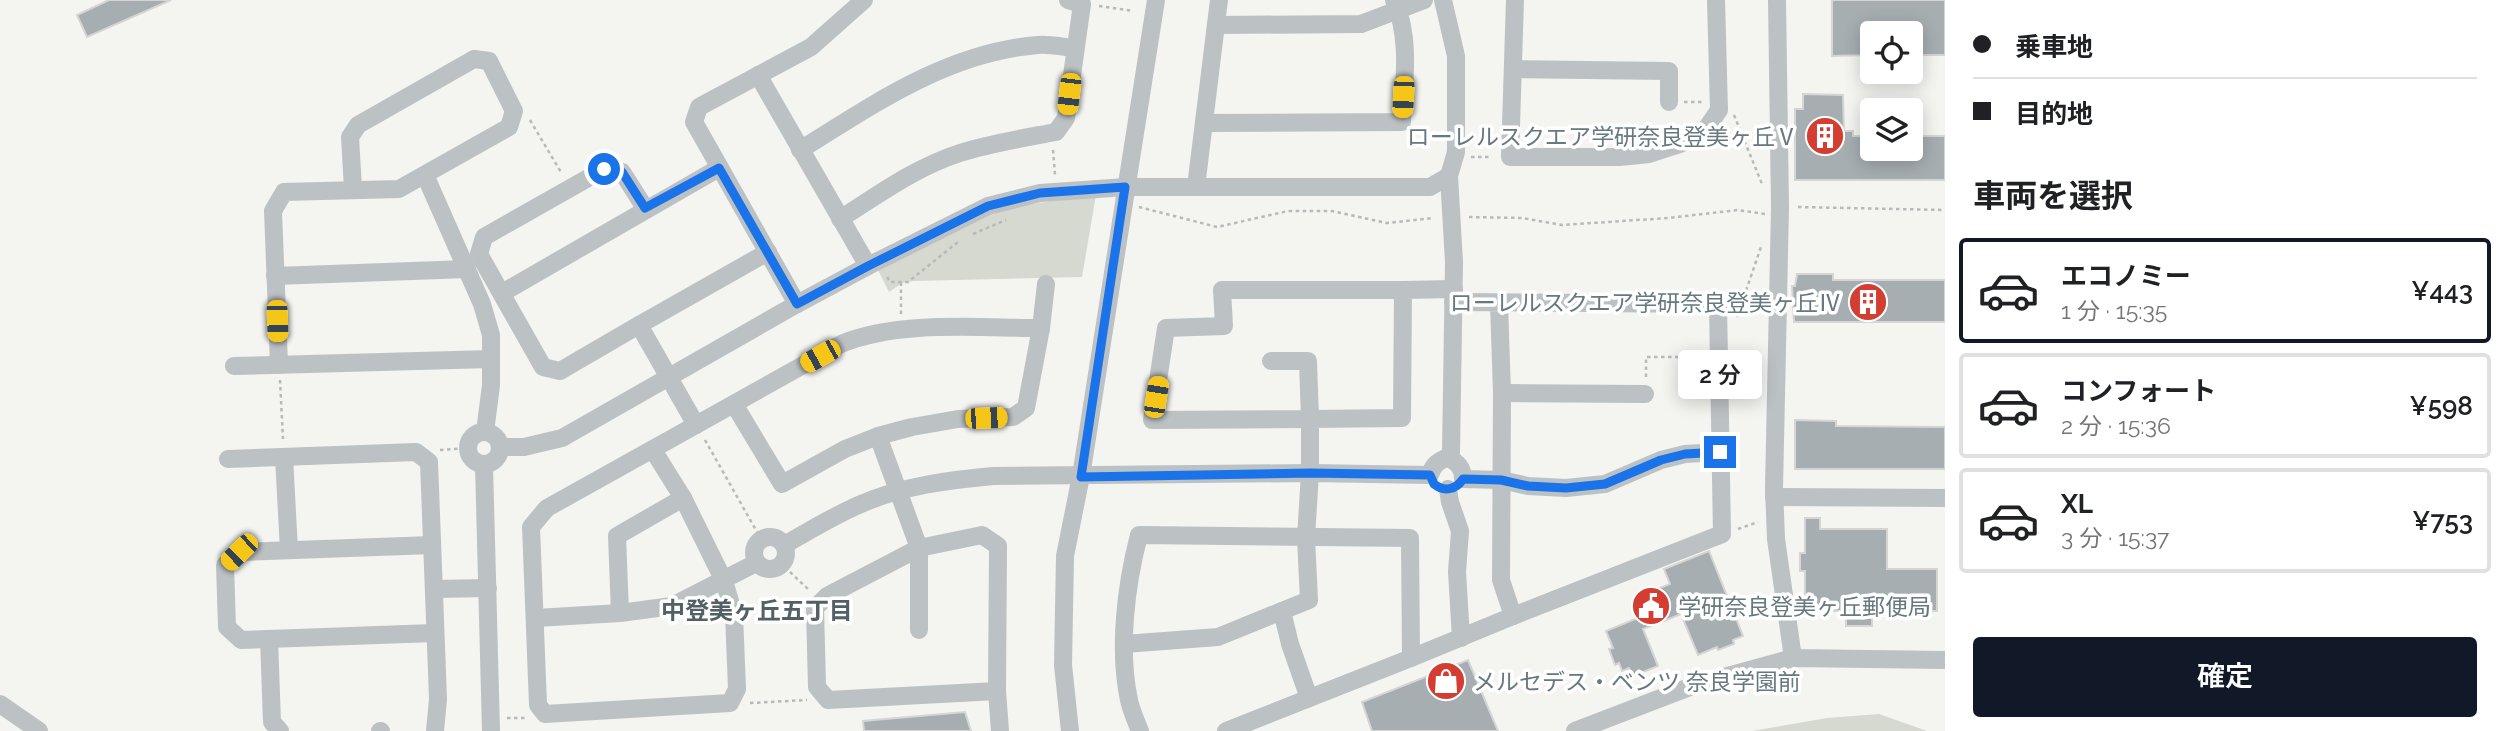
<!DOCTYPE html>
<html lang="ja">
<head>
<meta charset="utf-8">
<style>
  :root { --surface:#fff; --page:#f6f6f6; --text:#202124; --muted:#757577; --line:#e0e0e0; --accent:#111827 }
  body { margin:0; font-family:Raleway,"Noto Sans JP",sans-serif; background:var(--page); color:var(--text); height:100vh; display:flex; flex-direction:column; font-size:26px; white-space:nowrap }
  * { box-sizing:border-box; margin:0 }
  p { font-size:23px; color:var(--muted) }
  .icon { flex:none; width:38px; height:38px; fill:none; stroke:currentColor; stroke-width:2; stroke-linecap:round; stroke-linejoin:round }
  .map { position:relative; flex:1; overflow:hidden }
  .side { display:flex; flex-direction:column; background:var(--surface); width:560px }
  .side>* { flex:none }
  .top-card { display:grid; align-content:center; height:154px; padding:0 28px; background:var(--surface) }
  .buttons { position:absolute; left:1860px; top:21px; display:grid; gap:14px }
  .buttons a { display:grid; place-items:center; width:63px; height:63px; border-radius:7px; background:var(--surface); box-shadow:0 4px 18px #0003; font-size:35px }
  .end { position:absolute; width:32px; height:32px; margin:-16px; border:9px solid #1a73e8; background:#fff; box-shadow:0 0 0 4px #fff }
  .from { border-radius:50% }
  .bubble { position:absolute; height:49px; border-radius:7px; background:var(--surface); box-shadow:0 4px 18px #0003; font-size:23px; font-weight:600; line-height:49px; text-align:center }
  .car { position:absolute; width:21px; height:42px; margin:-21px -10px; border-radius:9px; box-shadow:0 0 5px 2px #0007; background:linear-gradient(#f5c518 24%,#345 0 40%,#f5c518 0 76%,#345 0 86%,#f5c518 0) }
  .top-card b { display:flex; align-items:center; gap:24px; height:66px; font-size:26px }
  .top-card b+b { border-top:2px solid var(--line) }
  .top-card i { width:18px; height:18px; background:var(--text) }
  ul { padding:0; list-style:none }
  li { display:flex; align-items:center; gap:21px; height:105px; margin:0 14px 10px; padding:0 14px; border:4px solid var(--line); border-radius:7px }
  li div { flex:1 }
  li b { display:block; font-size:26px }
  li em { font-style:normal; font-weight:600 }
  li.on { border-color:var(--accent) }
  li>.icon { width:63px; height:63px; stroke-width:1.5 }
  h2 { padding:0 28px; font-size:32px; line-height:84px }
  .primary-button { display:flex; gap:14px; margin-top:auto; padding:14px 28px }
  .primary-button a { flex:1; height:80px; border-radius:7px; background:var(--accent); color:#fff; font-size:28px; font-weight:600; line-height:80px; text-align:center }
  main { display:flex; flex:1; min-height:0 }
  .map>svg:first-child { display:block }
</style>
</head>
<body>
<main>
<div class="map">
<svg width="1945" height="731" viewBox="0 0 1945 731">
  <rect width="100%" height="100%" fill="#f4f4f1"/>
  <g fill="#d5d9d0">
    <polygon points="1086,195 1096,195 1082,277 914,281 902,283 889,292 878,270 971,220 1021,206"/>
    <polygon points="1879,714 1927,731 1752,731 1827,718"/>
  </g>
  <g fill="#a6aeb2" stroke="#d6d5d4" stroke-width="2">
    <polygon points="109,0 171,0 87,37 77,15"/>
    <polygon points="1832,0 1945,0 1945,55 1911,55 1911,33 1872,33 1872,55 1832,56"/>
    <polygon points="1803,94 1843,95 1844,131 1853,131 1853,136 1872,136 1872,149 1911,149 1911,136 1945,136 1945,180 1795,180 1795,109 1803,109"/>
    <polygon points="1797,274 1833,274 1833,280 1945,280 1945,322 1794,322 1792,286 1795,286"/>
    <polygon points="1795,420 1836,421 1836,426 1945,427 1945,469 1795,469"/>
    <polygon points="1805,518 1820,518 1820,529 1887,529 1887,569 1937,569 1937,611 1872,611 1872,626 1846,626 1846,611 1805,611 1805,571 1800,571 1800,553 1805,553"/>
    <polygon points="1709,551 1743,636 1733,640 1734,644 1718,650 1717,647 1698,655 1681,614 1643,629 1658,666 1633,676 1629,668 1622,671 1619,663 1615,665 1609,649 1613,648 1606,631 1645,615 1637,597 1670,584 1664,569"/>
    <polygon points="1468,660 1498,731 1372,731 1362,702"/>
    <polygon points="965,712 971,731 864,731 863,721"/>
  </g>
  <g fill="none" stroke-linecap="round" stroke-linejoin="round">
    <g stroke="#b6babb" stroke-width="2.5" stroke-dasharray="3.5 3.5" stroke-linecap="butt">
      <polyline points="1099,6 1133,11"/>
      <polyline points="1684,102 1702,102"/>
      <polyline points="1734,115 1762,184"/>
      <polyline points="530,120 562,174"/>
      <polyline points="1053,150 1055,175"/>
      <polyline points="1471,157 1492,157"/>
      <polyline points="1139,207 1217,227 1288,211 1332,211 1387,223 1434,218"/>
      <polyline points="1798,207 1945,210"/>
      <polyline points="1469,217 1522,218 1562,225 1668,218 1738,210 1765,214"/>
      <polyline points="973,234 1006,220"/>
      <polyline points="887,277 890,282 908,282 958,242"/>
      <polyline points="901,314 901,282"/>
      <polyline points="1737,317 1762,244"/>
      <polyline points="1646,377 1646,357 1703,357"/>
      <polyline points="280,380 283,439"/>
      <polyline points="705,440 761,539"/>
      <polyline points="440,450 468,448"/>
      <polyline points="1738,529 1758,522"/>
      <polyline points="790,572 810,591"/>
      <polyline points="750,703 807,700"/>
      <polyline points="507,718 528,718"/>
    </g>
    <g stroke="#bcc1c3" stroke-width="18">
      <polyline points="1515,0 1510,157 1620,157 1649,154 1680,144 1706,129 1719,110 1716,0"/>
      <polyline points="1777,0 1780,207 1774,488 1776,539 1793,658"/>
      <polyline points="1216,25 1361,24 1424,0"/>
      <polyline points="1514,69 1669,71 1669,102"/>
      <polyline points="758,75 868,266"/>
      <path d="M 1204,123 L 1402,122 C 1404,82 1411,38 1394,0"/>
      <path d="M 800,150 C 874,104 948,52 1038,45 C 1050,44 1063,47 1075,48"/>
      <polyline points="425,175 482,304 491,335 491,385 485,432"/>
      <polyline points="1196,187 1219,0"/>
      <polyline points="645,208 622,172 604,169 484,237 479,254 543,367 560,371 639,325 696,425"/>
      <path d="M 840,219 C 878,195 916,167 960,153 C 991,143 1024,138 1056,132 L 1066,118 L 1082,4 L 1068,0"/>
      <polyline points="275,276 467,269"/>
      <polyline points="502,293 719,168"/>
      <polyline points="1453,302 1718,304 1722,534 1513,616 1501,580 1502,393 1499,303"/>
      <polyline points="797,304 694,122 699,107 811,47 864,0"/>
      <polyline points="639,325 768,252"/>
      <polyline points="1271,361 1308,361 1310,419 1152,420 1166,328 1224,326 1222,290 1403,290"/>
      <polyline points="279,365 273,211 284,192 399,189 509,127 514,111 489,61 474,59 358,125 350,137 353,189"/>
      <polyline points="234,366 491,359"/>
      <polyline points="1502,393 1645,394"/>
      <polyline points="734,404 782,484 845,449 878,436 912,427 958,419 1013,417 1026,408 1041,328"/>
      <circle cx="484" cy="448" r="16"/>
      <polyline points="878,436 919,548 919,630"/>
      <polyline points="500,447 524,447 562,438 797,304 868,266 988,206 1040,193 1126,187 1430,187 1449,176 1456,152 1456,56 1443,0"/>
      <path d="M 653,450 L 683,498 L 724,581 L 734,614 L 737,689 L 730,703 L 545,714 L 538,705 L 531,527 L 547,508 L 841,344 C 898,320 979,328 1041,328 L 1046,284"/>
      <polyline points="284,457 289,550"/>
      <path d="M 1448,457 C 1458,463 1463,468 1463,479 L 1501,480 L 1528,486 L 1566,488 L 1605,484 L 1661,460 L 1685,454 L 1719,452"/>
      <polyline points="1448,457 1451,452 1454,262 1449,176"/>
      <polyline points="228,459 416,452 429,462 438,699 435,731"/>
      <polyline points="484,465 491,731"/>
      <polyline points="1448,489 1450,502 1460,531 1457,572 1461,638"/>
      <polyline points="1774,497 1945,498"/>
      <circle cx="770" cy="553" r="16"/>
      <polyline points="432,545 239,552 225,565 227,627 241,640 434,633"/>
      <path d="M 784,545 C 809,531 835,515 861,504 C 902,486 949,480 993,476 L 1310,473 L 1430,475 C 1433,464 1439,461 1448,457"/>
      <polyline points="435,589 488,588"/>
      <polyline points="1282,611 1290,644 1309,698"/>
      <polyline points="620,613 617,536 683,498"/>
      <polyline points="536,618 620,613 672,606 756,563"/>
      <polyline points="269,639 272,722 280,731"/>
      <polyline points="1124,644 1218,637 1309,600 1306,538 1310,473 1310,419 1402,418 1403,290 1454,289"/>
      <polyline points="1411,658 1513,616"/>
      <polyline points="997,691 828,700 817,687 815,608 827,596 919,548 982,535 998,546 997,691 1000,731"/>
      <polyline points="0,704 39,731"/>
      <polyline points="380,731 381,731"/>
      <polyline points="1070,731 1063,665 1065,556 1081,476 1156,0"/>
      <path d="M 1140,731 C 1136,721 1131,710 1129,700 C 1118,649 1126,585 1139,535 L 1410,538 L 1411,658 L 1226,731"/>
      <polyline points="1575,731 1695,685 1793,658 1945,660"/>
    </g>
  </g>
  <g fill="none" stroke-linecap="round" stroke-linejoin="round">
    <path stroke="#1a73e8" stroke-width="9" d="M 604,169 L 622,172 L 645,208 L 719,168 L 797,304 L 868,266 L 988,206 L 1040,193 L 1125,187 L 1081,477 L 1311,473 L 1430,475 L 1434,484 C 1444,492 1456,490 1463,479 L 1501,480 L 1528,486 L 1566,488 L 1605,484 L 1661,460 L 1685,454 L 1720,452"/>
  </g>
  <defs>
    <g id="building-disc" transform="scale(2.0125)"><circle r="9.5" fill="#d43d32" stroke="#fff"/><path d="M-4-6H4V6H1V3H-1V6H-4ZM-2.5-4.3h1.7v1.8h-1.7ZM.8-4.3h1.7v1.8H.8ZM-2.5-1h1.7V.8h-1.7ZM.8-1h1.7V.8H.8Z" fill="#fff"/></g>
    <g id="civic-disc" transform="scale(2.0125)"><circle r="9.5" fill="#d43d32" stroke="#fff"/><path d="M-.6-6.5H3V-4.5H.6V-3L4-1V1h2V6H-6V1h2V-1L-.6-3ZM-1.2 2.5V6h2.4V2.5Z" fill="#fff"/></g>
    <g id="shop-disc" transform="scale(2.0125)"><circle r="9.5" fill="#d43d32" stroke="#fff"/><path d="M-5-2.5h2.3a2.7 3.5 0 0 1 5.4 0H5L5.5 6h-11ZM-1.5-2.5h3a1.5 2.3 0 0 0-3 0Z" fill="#fff"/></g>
  </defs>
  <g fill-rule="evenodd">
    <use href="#building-disc" x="1825" y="136"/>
    <use href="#building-disc" x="1868" y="302"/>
    <use href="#civic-disc" x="1651" y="606"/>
    <use href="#shop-disc" x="1446" y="681"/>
  </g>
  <g text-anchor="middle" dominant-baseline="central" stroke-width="7" stroke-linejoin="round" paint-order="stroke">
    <g font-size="23" fill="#667880" stroke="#fff" text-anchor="end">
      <text x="1798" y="136">ローレルスクエア学研奈良登美ヶ丘Ⅴ</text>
      <text x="1841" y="302">ローレルスクエア学研奈良登美ヶ丘Ⅳ</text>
      <text x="1678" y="606" text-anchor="start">学研奈良登美ヶ丘郵便局</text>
      <text x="1473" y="681" text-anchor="start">メルセデス・ベンツ 奈良学園前</text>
    </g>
    <g font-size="24" font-weight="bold" fill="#536065" stroke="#fff">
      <text x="757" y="610">中登美ヶ丘五丁目</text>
    </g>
  </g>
</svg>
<div class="buttons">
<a><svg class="icon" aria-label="locate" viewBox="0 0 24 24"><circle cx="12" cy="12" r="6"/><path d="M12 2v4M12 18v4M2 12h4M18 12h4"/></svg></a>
<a><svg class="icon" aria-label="layers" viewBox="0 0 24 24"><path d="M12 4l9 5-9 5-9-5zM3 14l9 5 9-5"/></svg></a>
</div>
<i class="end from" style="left:604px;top:169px"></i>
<i class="end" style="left:1720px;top:452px"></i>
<div class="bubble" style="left:1678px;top:350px;width:84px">2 分</div>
<i class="car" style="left:1069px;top:94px;rotate:187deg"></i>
<i class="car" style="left:1403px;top:97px;rotate:183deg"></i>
<i class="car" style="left:277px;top:321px;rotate:178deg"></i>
<i class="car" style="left:820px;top:356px;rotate:241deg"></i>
<i class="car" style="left:1156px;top:397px;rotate:9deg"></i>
<i class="car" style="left:986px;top:418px;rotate:88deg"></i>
<i class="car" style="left:239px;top:552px;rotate:226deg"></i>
</div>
<section class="side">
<div class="top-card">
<b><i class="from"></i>乗車地</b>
<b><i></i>目的地</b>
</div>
<h2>車両を選択</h2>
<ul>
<li class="on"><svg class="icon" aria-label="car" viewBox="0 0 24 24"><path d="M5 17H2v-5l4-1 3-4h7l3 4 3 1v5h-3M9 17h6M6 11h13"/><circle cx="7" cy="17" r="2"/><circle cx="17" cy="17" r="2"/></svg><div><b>エコノミー</b><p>1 分 · 15:35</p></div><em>¥443</em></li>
<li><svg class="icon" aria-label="car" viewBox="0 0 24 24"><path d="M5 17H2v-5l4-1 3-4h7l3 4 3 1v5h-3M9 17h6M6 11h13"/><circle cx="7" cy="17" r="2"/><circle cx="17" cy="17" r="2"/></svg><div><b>コンフォート</b><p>2 分 · 15:36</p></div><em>¥598</em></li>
<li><svg class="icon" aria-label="car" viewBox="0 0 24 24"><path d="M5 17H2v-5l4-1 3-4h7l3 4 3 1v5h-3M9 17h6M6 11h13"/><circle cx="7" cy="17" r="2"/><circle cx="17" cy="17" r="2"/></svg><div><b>XL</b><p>3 分 · 15:37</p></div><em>¥753</em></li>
</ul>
<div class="primary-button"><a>確定</a></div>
</section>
</main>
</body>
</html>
